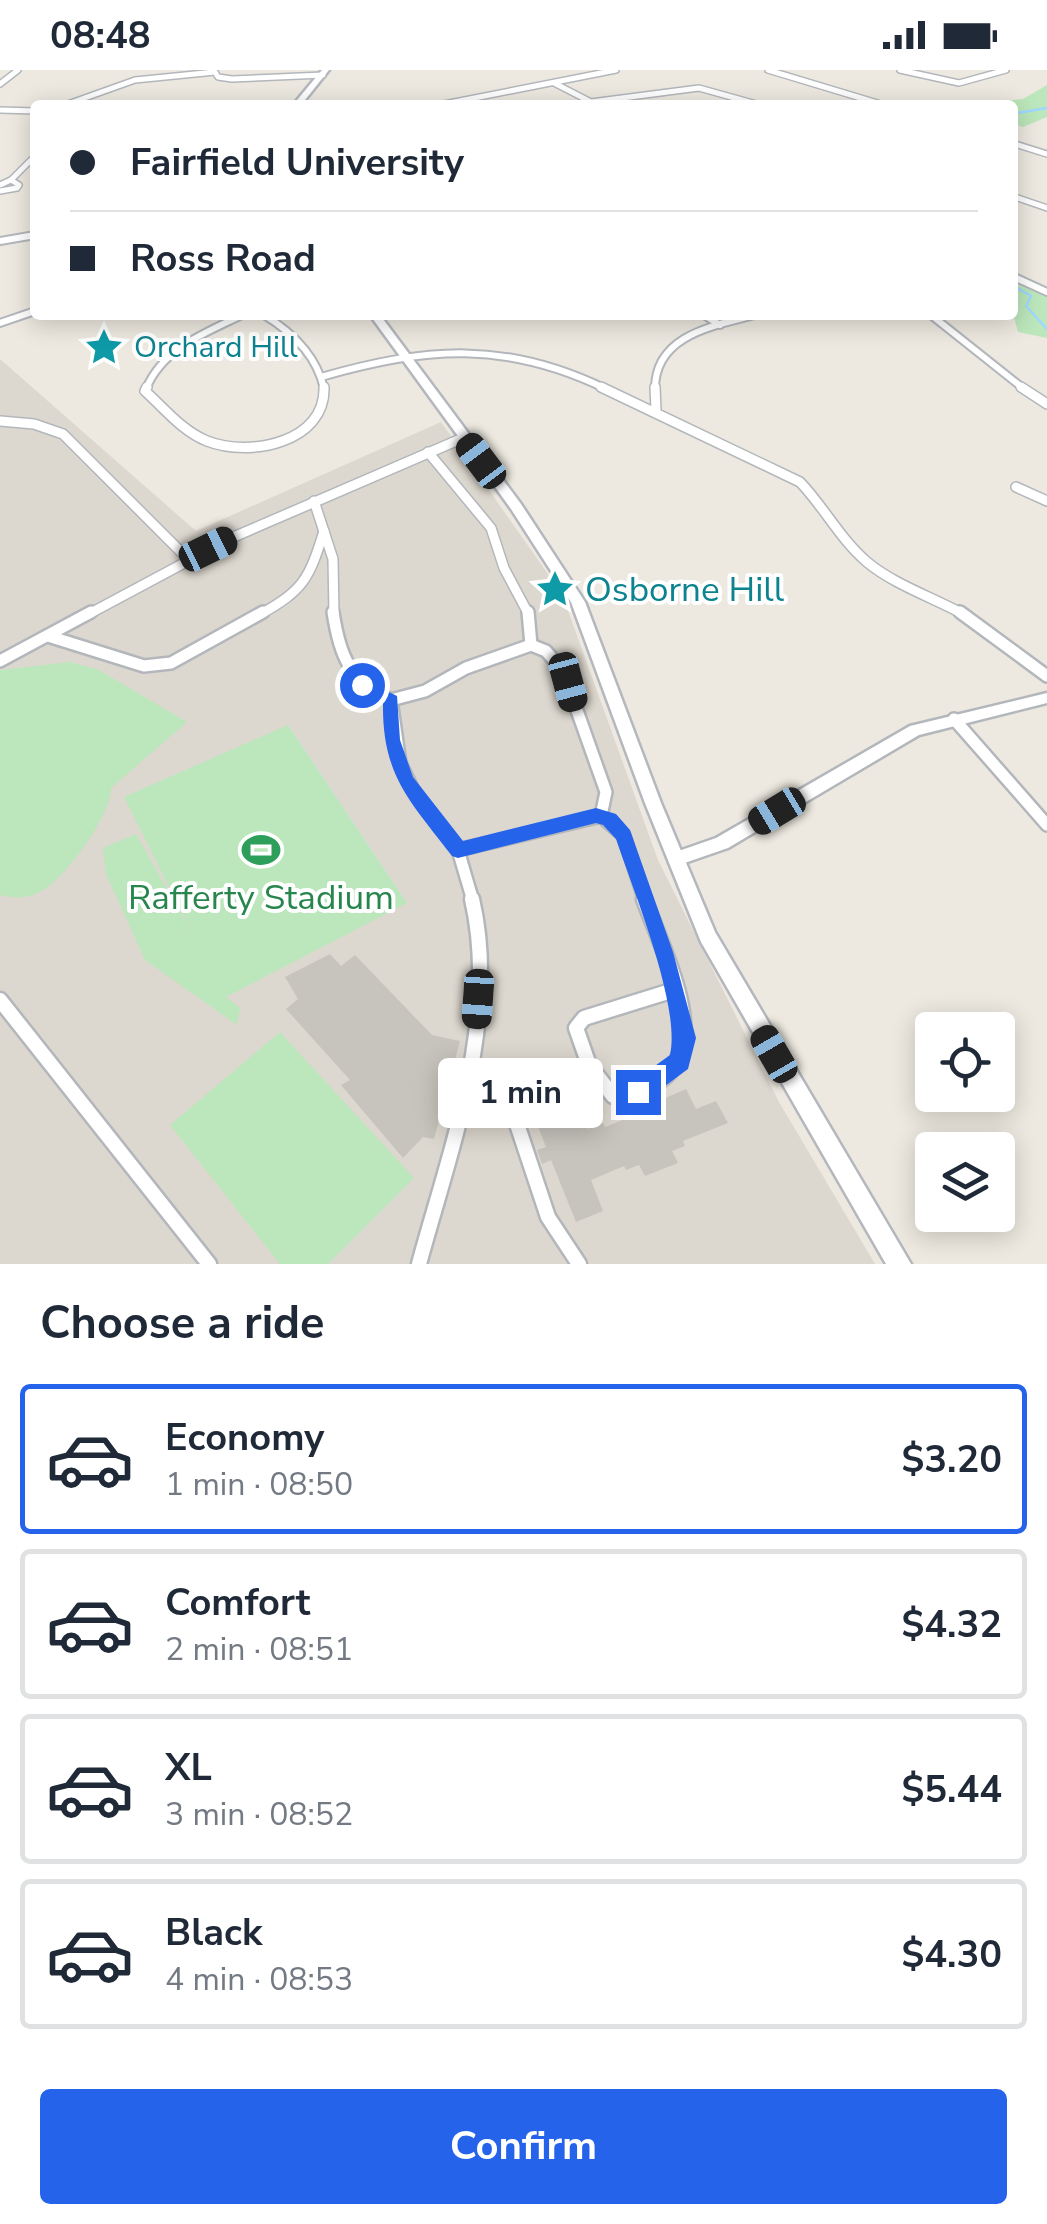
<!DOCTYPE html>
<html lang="en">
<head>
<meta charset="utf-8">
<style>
  :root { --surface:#fff; --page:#f2f2f3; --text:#1f2937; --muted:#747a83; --line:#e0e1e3; --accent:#2563eb }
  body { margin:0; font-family:"Nunito Sans",sans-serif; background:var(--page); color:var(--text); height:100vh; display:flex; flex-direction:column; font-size:38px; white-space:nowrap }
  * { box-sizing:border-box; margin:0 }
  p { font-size:32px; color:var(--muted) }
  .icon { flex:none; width:55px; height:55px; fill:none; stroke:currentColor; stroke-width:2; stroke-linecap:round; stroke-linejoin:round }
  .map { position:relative; height:1194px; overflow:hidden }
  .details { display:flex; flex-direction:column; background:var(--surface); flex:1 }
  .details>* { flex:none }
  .banner { position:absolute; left:30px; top:30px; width:988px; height:220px; border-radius:10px; box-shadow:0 5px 25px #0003; display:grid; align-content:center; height:220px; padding:0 40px; background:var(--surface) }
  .controls { position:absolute; left:915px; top:942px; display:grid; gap:20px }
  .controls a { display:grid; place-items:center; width:100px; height:100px; border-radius:10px; background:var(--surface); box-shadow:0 5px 25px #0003; font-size:50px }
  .end { position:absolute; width:45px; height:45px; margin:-22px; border:12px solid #2563eb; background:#fff; box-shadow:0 0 0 5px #fff }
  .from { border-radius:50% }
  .bubble { position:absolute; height:70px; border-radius:10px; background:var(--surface); box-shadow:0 5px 25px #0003; font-size:32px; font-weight:700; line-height:70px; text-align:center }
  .car { position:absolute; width:30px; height:60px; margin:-30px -15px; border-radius:12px; box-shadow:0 0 8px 2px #0007; background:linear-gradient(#222 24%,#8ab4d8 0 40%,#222 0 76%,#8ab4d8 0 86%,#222 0) }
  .banner b { display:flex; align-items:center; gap:35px; height:95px; font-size:38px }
  .banner b+b { border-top:2px solid var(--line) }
  .banner i { width:25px; height:25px; background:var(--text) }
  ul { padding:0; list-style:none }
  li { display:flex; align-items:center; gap:30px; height:150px; margin:0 20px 15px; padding:0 20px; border:5px solid var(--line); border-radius:10px }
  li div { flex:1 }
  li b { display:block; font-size:38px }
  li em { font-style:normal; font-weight:700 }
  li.on { border-color:var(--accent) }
  li>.icon { width:90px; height:90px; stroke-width:1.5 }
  h2 { padding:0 40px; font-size:45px; line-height:120px }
  .primary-button { display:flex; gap:20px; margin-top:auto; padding:20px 40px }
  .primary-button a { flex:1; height:115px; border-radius:10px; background:var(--accent); color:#fff; font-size:40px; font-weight:700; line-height:115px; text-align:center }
  .status { display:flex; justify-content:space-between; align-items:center; height:70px; padding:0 50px; background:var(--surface); direction:ltr }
  .status svg { height:28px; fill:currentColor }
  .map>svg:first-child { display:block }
</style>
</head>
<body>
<div class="status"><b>08:48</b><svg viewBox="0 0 49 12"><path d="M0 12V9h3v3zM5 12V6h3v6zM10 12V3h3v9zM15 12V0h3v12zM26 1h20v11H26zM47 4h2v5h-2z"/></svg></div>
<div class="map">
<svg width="1047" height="1194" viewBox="0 0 1047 1194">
  <rect width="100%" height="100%" fill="#ede9e0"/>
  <polygon fill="#ddd8cf" points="0,289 196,461 441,352 562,524 658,790 779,1032 875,1194 0,1194"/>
  <g fill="#bce6bb">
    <polygon points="1047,15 1047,47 1023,57 1013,54 1012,35 972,33 1023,29"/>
    <polygon points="1012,208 1047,223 1047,268 1018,262 1013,244"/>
    <path d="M 70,592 L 99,600 L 187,652 L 111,718 C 112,744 63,812 40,822 C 25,829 14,828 0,825 L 0,600 Z"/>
    <polygon points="288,655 407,833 226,927 240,938 237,955 145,890 106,804 103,778 136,764 193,865 124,727"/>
    <polygon points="280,962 414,1108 328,1194 280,1194 170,1055"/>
  </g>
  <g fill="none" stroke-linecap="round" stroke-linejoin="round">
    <g stroke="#9ed8ff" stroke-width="2.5">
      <polyline points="1012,44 1047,38"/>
      <polyline points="1012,215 1031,226 1026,236 1047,259"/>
    </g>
  </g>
  <g fill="#c7c4bd">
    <polygon points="330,884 341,896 355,885 432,965 460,971 434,1069 423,1067 403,1088 341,1015 350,1010 286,939 298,929 285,907"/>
    <polygon points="565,1004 588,1059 603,1053 605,1057 665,1033 663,1029 686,1019 696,1039 716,1031 728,1053 683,1071 685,1076 672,1081 678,1093 645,1106 639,1095 626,1100 624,1096 591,1110 603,1141 576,1152 551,1090 542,1094 537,1080 546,1077 522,1015"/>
  </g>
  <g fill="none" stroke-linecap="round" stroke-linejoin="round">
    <g stroke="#b3b7bc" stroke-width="8">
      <g id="minor-far4">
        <polyline points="768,0 884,35"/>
        <polyline points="900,0 959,13 1006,0"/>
        <polyline points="554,13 591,32 699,18 760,35"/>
        <polyline points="0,14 18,0"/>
        <polyline points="65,35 135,10 215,2 218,7 232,9 323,5"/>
        <polyline points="439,35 616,0"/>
        <polyline points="0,40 35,41"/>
        <polyline points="1012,73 1047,84"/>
        <polyline points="0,115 11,110 35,86"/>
        <polyline points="0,121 17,118 19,115 11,110"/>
        <polyline points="1012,126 1047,138"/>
      </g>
    </g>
    <g stroke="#b3b7bc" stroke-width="10">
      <g id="minor-far3">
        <polyline points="0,171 35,165"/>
        <polyline points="1012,206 1047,222"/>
        <path d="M 264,245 C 292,262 317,286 324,319"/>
        <polyline points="704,245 720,255"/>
        <polyline points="931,245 1024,319"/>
        <polyline points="0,253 35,241"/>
        <path d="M 321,307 C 426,277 505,270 606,319"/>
        <path d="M 146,319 C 163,278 205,263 242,245"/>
        <path d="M 655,319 C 655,265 713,256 755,245"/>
      </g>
    </g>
    <g stroke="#b3b7bc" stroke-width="12">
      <g id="minor-far2">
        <path d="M 147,317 L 145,321 C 164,338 182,361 207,371 C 250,388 326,372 324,317"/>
        <path d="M 601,317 L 800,412 C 824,437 840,469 867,492 C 893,514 934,528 965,545"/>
        <polyline points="655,317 656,340"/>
        <polyline points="1021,317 1047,334"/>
        <polyline points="0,351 34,354 63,364 188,489"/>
        <polyline points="428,382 491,458 504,498 529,545"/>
        <polyline points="1016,417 1047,431"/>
        <polyline points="314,431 333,489 334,545"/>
        <polyline points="87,545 229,469 463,368"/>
        <path d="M 259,545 C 304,520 309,509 324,461"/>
      </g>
    </g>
    <g stroke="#b3b7bc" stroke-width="16">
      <g id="minor-far1">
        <path d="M 333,542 C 340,588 349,608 391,630"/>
        <polyline points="528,542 531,575"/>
        <polyline points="960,542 1047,606"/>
        <polyline points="48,566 144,596 171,593 263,542"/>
        <polyline points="531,575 546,581 563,601 606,722 601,746"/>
        <polyline points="0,591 91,542"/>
        <polyline points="391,630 400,693 413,720 458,780 473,831"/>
        <polyline points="391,630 425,621 466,598 531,575"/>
        <polyline points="954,649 1047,755"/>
        <polyline points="601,746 624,766 645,831"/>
        <polyline points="458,780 601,746"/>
      </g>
    </g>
    <g stroke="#b3b7bc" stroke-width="19">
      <g id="minor">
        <path d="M 644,829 C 669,898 733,1012 613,1026 L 589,995 L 576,958 L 584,948 L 674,920"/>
        <polyline points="0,930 209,1194"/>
        <polyline points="469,1002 505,1018 548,1147 579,1194"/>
        <path d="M 419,1194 C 450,1080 500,949 472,829"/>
      </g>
    </g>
    <g stroke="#b3b7bc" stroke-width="5">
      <polygon id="tertiary" points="1047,623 1047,633 919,665 728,778 676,796 670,794 668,789 670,784 716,768 910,656"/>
    </g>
    <g stroke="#b4b8be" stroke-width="5">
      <g id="secondary">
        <polygon points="322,0 329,0 301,35 293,35"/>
        <polygon points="370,245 380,245 521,434 585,532 661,733 715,862 911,1194 886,1194 701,872 645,733 571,532 511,439"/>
      </g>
    </g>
    <use href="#minor-far4" stroke="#fff" stroke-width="5"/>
    <use href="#minor-far3" stroke="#fff" stroke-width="6"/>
    <use href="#minor-far2" stroke="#fff" stroke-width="9"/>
    <use href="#minor-far1" stroke="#fff" stroke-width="11"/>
    <use href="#minor" stroke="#fff" stroke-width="14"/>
    <use href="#tertiary" fill="#fff" fill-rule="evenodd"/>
    <use href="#secondary" fill="#fff" fill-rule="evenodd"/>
  </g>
  <path fill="#2563eb" d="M 362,609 L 397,626 L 400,670 L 413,707 L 463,771 L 596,738 L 616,744 L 630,760 L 673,882 L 696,968 L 688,999 L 646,1030 L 638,1033 L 630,1030 L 627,1022 L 630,1014 L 670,985 C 681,935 633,820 616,769 L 603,755 L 596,753 L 458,788 L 452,786 C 410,731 382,706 383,633 L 356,620 L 356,611 Z"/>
  <defs>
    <g id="sight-bare" transform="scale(3)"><path d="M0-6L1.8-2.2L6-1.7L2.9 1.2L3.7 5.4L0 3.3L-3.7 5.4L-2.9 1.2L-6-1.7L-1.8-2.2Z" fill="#0f9aa8" stroke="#fff" stroke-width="2.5" paint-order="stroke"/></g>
    <g id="stadium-bare" transform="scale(3)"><path d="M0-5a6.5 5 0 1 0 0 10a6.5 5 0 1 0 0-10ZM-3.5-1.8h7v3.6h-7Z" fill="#2e9e5b" stroke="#fff" stroke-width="2.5" paint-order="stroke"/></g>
  </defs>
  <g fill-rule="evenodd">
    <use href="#sight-bare" x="104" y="277"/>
    <use href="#sight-bare" x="555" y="519"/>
    <use href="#stadium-bare" x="261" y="780"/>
  </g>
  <g text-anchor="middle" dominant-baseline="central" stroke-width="8" stroke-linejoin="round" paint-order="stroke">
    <g font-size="30" fill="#0d838f" stroke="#fff" text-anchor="start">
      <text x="134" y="277">Orchard Hill</text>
    </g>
    <g font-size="35" fill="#0d838f" stroke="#fff" text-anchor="start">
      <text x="585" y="519">Osborne Hill</text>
    </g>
    <g font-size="35" fill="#27864d" stroke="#fff">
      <text x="261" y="827">Rafferty Stadium</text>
    </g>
  </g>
</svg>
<div class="controls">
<a><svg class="icon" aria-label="locate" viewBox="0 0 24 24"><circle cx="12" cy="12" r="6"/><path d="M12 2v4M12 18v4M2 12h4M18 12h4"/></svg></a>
<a><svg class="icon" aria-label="layers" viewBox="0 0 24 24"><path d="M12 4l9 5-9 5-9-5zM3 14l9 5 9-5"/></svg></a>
</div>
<i class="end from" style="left:362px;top:615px"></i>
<i class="end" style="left:638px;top:1022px"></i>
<div class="bubble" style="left:438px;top:988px;width:165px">1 min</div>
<i class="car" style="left:481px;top:391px;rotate:323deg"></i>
<i class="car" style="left:208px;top:479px;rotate:64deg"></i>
<i class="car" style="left:568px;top:612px;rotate:165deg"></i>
<i class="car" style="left:777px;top:741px;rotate:239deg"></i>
<i class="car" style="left:478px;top:929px;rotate:184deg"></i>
<i class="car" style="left:774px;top:984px;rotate:330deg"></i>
<div class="banner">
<b><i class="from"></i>Fairfield University</b>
<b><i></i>Ross Road</b>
</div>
</div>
<section class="details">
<h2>Choose a ride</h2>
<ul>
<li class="on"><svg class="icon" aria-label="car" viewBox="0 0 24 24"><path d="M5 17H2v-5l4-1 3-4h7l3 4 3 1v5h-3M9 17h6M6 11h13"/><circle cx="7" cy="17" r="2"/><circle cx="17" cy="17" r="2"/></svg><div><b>Economy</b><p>1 min · 08:50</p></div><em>$3.20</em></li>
<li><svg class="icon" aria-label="car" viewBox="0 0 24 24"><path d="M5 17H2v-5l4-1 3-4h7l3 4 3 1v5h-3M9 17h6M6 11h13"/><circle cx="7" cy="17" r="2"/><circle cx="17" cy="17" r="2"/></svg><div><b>Comfort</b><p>2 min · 08:51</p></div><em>$4.32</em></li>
<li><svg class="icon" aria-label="car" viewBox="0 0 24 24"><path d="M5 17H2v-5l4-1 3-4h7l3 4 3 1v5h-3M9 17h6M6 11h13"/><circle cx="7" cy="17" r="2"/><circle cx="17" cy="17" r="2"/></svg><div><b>XL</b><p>3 min · 08:52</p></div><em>$5.44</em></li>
<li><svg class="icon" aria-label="car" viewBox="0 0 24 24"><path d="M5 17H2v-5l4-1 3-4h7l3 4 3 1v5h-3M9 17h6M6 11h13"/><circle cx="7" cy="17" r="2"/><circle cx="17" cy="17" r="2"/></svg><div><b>Black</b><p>4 min · 08:53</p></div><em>$4.30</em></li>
</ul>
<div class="primary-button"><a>Confirm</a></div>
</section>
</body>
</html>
